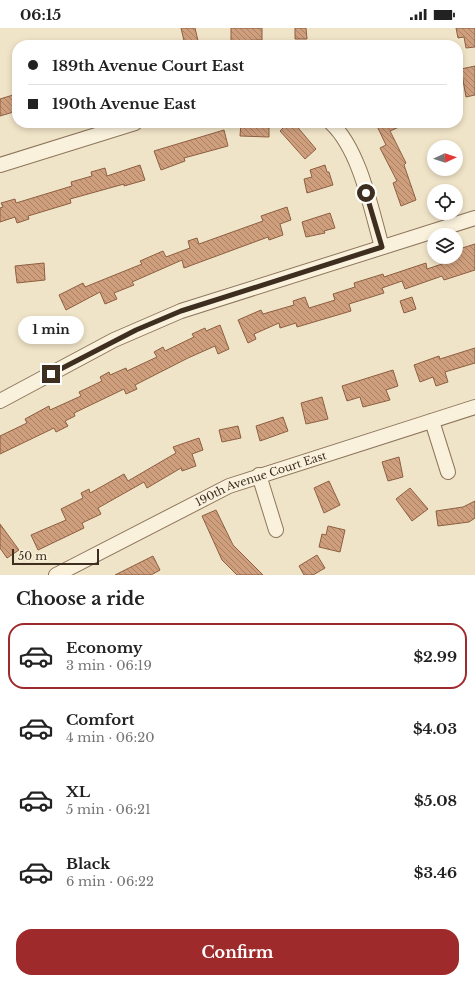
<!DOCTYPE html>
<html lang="en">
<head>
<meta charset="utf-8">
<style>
  :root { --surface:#fff; --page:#f6f6f6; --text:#222; --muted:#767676; --line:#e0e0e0; --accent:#9e2a2b }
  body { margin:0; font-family:"Libre Baskerville",serif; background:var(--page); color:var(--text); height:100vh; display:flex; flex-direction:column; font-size:15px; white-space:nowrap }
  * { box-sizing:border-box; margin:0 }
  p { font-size:13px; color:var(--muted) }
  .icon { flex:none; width:22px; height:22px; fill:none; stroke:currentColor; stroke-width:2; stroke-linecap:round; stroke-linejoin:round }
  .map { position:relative; height:547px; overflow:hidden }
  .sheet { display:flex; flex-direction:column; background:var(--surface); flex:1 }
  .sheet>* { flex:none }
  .top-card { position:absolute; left:12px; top:12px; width:451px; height:88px; border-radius:16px; box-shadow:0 2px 6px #0003; display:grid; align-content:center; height:88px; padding:0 16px; background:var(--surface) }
  .needle { width:26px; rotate:87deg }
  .tools { position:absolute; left:427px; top:112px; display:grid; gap:8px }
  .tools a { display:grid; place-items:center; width:36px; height:36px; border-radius:50%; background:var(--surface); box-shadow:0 2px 6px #0003; font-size:20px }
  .scale { position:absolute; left:12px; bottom:10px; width:87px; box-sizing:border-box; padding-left:4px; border:2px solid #3d2e20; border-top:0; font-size:11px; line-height:14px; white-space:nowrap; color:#3d2e20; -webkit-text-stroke:3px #f7eed8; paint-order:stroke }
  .end { position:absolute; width:18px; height:18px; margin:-9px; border:5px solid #3d2e20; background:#fff; box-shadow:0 0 0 2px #fff }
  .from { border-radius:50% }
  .bubble { position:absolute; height:28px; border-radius:14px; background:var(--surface); box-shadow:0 2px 6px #0003; font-size:13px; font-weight:700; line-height:28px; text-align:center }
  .top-card b { display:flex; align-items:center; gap:14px; height:38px; font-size:15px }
  .top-card b+b { border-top:1px solid var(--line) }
  .top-card i { width:10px; height:10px; background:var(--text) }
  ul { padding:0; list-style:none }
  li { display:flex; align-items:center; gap:12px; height:66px; margin:0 8px 6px; padding:0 8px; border:2px solid transparent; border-radius:16px }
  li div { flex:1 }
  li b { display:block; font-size:15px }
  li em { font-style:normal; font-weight:700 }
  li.active { border-color:var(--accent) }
  li>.icon { width:36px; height:36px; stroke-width:1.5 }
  h2 { padding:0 16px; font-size:18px; line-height:48px }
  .cta { display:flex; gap:8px; margin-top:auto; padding:8px 16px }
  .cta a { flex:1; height:46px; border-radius:16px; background:var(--accent); color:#fff; font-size:16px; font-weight:700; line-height:46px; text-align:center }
  .status { display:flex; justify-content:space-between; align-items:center; height:28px; padding:0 20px; background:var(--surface); direction:ltr }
  .status svg { height:11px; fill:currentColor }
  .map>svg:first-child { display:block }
</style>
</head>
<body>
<div class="status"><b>06:15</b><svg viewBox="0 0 49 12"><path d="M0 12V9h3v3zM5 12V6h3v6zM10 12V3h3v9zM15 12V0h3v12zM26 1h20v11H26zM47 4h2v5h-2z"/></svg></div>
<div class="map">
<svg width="475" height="547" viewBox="0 0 475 547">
  <defs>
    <pattern id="building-back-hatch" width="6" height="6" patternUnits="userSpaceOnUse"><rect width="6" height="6" fill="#cf9f7d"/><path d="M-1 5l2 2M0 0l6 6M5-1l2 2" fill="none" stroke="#a98266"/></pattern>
  </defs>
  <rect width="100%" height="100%" fill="#f0e4c8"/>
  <g fill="url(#building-back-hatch)" stroke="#8d5f41">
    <polygon points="181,0 195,0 199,17 185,17"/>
    <polygon points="231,0 262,0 262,12 231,13"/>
    <polygon points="295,0 306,0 307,11 295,11"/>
    <polygon points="456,0 475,0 475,19 466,20 464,9 458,10"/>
    <polygon points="475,38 475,67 466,69 461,41"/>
    <polygon points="13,67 17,83 0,88 0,71"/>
    <polygon points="241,95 269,95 269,109 240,108"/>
    <polygon points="288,95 294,95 316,121 305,131 280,103"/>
    <polygon points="382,95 408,95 390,103 406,135 404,137 416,172 401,178 393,155 397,153 380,120 386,117 377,98"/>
    <polygon points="224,102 228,118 184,130 185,133 161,142 154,123"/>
    <polygon points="140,137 145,152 124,158 124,156 70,171 71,175 28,188 29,191 17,195 15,189 0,194 0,180 3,179 1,175 15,171 16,175 72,158 71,154 92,148 91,144 105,140 107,148"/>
    <polygon points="325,137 327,144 329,144 333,157 307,165 304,151 312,149 310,142"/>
    <polygon points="287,179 291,192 280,196 283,207 269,212 268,209 184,240 182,232 132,254 134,257 114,265 117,271 105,276 100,264 66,282 59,267 83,255 85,259 142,236 140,233 163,223 166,229 190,220 188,213 197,210 199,216 263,193 261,188"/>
    <polygon points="330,185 335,200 324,203 325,205 306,209 302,194"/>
    <polygon points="475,216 475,242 444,252 442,248 405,261 402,253 382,260 384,265 349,276 351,283 297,299 296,295 280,300 279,295 254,306 256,311 248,315 238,292 261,282 263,286 294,277 293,273 305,269 309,280 335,272 333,266 355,259 354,255 383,246 384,249 426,235 427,241 454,232 453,229 456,229 456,222"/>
    <polygon points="44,235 45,252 17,255 15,238"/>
    <polygon points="412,269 416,281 404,285 400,273"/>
    <polygon points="220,297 229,321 218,326 215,318 188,330 135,357 137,361 126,366 124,361 74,385 75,388 65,393 68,398 56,404 54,400 0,426 0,408 27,395 25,391 49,378 50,382 81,368 79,364 102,353 100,349 109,344 110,347 126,340 127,343 157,329 154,324 163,319 165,323 194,309 192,306 205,300 206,303"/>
    <polygon points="475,320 475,335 445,344 448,354 436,358 433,349 420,354 414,337 439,328 440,331"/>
    <polygon points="393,342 398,358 386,362 390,372 363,379 360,369 347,373 342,358"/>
    <polygon points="322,369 328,391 306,396 301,375"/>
    <polygon points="283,389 288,403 260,413 256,398"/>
    <polygon points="238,398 241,410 222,414 219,402"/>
    <polygon points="199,410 203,422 192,426 196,438 182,443 181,440 147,460 144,454 98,480 101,486 82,495 84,500 38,522 31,507 66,492 61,481 83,470 81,465 89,461 90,465 124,446 128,453 176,425 173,419"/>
    <polygon points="399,429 403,449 388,453 382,434"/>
    <polygon points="329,453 340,477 324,485 314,460"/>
    <polygon points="410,460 428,481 412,493 396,471"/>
    <polygon points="475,473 475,490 469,494 438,498 436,483 463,479"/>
    <polygon points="216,482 233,517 263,547 237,547 222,532 202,488"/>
    <polygon points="0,496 19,522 7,530 0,520"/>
    <polygon points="328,498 345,502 340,524 319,519 322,506 326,507"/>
    <polygon points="317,527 325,540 313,547 304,547 299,538"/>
    <polygon points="153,528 160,542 151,547 115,547"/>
  </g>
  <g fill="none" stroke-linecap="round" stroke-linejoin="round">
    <g stroke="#8d765c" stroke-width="16">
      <g id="minor">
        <path d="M 331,95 C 360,122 371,181 382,219"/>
        <polyline points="0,137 135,95"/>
        <polyline points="0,373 114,312 181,283 475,190"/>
        <polyline points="432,393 448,444"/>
        <polyline points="259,447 276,502"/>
        <path id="s1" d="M 56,547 L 229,458 L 475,379"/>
      </g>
    </g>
    <use href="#minor" stroke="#faf1dc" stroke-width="14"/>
  </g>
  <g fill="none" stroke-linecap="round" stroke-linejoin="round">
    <polyline stroke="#3d2e20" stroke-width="5" points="51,346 136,302 181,283 382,219 366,165"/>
  </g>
  <g text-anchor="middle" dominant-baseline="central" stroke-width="4" stroke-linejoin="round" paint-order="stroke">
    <g font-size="11" fill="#3d2e20" stroke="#f7eed8">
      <text stroke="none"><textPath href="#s1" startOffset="227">190th Avenue Court East</textPath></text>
    </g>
  </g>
</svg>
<div class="tools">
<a><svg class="needle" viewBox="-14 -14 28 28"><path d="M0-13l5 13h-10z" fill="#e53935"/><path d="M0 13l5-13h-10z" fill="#767676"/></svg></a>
<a><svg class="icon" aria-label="locate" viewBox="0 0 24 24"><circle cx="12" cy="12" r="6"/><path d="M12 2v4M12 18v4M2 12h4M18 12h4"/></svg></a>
<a><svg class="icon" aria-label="layers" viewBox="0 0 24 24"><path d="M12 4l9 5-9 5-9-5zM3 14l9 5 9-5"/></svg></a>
</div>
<div class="scale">50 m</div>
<i class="end from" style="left:366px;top:165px"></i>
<i class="end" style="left:51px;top:346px"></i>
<div class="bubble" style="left:18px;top:288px;width:66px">1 min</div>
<div class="top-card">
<b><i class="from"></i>189th Avenue Court East</b>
<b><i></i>190th Avenue East</b>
</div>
</div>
<section class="sheet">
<h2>Choose a ride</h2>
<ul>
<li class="active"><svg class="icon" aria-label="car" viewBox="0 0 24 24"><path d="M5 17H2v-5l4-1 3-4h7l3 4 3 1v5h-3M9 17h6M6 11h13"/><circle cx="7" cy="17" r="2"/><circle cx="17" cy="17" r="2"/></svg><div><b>Economy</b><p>3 min · 06:19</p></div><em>$2.99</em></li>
<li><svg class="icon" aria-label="car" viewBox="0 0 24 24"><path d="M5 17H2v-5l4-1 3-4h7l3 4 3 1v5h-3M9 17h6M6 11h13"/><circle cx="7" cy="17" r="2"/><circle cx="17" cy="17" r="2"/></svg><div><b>Comfort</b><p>4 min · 06:20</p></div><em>$4.03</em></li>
<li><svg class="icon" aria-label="car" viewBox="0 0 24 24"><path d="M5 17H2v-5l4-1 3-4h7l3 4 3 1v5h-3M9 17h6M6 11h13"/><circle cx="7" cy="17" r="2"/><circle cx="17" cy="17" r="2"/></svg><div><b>XL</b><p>5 min · 06:21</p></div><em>$5.08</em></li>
<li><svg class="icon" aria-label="car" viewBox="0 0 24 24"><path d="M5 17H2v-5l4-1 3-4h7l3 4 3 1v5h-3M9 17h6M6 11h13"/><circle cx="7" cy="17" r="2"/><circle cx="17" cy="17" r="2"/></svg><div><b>Black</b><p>6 min · 06:22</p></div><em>$3.46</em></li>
</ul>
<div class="cta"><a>Confirm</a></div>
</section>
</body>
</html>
